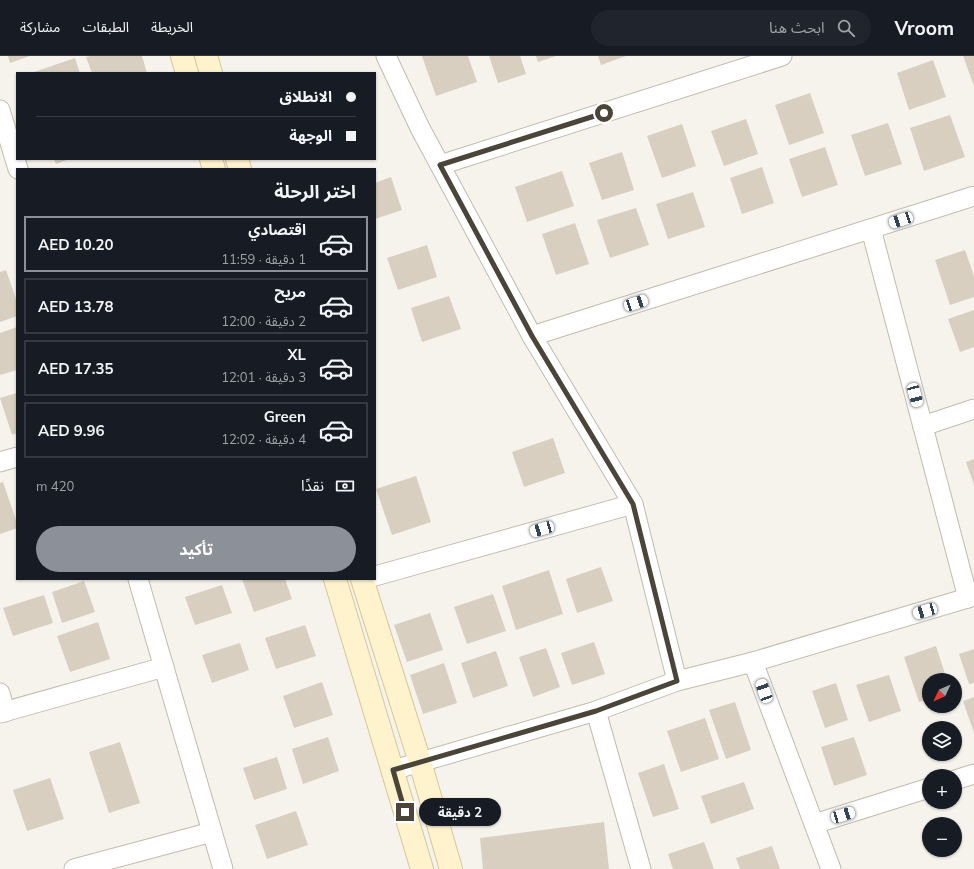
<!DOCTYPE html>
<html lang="ar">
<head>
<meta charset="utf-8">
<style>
  :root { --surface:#171b24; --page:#20242c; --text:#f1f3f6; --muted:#9ea1a6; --line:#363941; --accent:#8c9099 }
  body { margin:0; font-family:Mulish,"Noto Sans Arabic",sans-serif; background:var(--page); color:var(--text); direction:rtl; height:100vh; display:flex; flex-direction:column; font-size:15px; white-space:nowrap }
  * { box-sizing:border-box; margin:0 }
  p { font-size:13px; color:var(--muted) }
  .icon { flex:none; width:22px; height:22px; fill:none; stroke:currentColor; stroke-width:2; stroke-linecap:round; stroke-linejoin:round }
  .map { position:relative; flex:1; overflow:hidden; direction:ltr }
  .panel { position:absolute; left:16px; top:112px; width:360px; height:412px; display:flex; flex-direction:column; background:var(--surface); border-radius:0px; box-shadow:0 1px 3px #0004; direction:rtl }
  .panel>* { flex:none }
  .guide { position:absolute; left:16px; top:16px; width:360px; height:88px; border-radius:0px; box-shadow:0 1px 3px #0004; direction:rtl; display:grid; align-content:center; height:88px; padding:0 20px; background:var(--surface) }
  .needle { width:26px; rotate:226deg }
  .buttons { position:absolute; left:922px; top:617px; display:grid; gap:8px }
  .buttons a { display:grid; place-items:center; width:40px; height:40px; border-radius:50%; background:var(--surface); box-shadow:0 1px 3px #0004; font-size:20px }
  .end { position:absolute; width:18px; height:18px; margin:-9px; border:5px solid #4b4439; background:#fff; box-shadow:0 0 0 2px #fff }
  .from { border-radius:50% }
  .bubble { position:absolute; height:28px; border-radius:14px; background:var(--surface); box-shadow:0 1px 3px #0004; font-size:13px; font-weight:700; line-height:28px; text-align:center; direction:rtl }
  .car { position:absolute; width:12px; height:24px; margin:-12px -6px; border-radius:5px; box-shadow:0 0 3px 1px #0007; background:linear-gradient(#fff 24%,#345 0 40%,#fff 0 76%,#345 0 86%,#fff 0) }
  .guide b { display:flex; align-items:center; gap:14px; height:38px; font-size:15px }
  .guide b+b { border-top:1px solid var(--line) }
  .guide i { width:10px; height:10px; background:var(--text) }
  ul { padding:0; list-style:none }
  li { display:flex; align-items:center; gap:12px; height:56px; margin:0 8px 6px; padding:0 12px; border:2px solid var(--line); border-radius:0px }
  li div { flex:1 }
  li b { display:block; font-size:15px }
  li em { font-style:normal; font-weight:700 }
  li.active { border-color:var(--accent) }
  li>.icon { width:36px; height:36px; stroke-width:1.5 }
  h2 { padding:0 20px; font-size:18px; line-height:48px }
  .pay { display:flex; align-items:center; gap:10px; height:44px; padding:0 20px; font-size:15px }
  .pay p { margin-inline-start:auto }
  .button { display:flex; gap:8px; margin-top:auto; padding:8px 20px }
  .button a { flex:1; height:46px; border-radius:24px; background:var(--accent); color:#fff; font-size:16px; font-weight:700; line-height:46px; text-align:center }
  header { display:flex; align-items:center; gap:24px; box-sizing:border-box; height:56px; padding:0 20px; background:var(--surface); border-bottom:1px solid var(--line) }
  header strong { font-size:19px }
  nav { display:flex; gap:22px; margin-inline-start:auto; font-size:14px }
  .search { width:280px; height:36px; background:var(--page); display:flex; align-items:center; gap:10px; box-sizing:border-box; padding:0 14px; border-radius:22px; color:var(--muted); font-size:15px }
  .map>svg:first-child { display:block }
</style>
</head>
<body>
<header>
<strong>Vroom</strong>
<div class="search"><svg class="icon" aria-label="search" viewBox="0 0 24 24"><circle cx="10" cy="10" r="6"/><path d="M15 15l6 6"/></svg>ابحث هنا</div>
<nav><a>الخريطة</a><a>الطبقات</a><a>مشاركة</a></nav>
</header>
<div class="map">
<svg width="974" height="813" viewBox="0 0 974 813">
  <rect width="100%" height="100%" fill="#f6f3ec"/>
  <g fill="#d8cfc1">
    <polygon points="8,0 30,0 10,7"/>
    <polygon points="90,0 142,0 147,17 92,17 86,1"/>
    <polygon points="422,0 468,0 477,26 436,40"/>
    <polygon points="489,0 520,0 526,18 498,27"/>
    <polygon points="536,0 556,0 538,6"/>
    <polygon points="598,0 626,0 601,9"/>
    <polygon points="963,0 974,0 974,30"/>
    <polygon points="75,2 80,17 31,17"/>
    <polygon points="933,4 946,41 909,54 897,17"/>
    <polygon points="810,37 824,77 789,89 775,49"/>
    <polygon points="950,59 965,101 924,115 910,72"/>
    <polygon points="746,63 758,98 724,110 711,75"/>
    <polygon points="888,67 902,108 865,120 851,79"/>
    <polygon points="682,68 696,110 662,122 647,80"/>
    <polygon points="825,91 838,129 802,141 789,103"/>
    <polygon points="622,96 634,134 602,144 589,107"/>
    <polygon points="54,103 69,103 56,108"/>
    <polygon points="762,111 774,147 742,158 730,122"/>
    <polygon points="562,115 574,150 527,166 515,131"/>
    <polygon points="391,121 402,154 375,163 375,127"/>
    <polygon points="693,136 705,171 668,183 656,148"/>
    <polygon points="636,152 649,189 610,202 597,164"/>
    <polygon points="575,167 589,208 556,219 542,178"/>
    <polygon points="427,189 437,221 398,234 387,202"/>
    <polygon points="965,194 974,220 974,241 950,249 935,204"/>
    <polygon points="6,214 17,246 17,260 0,266 0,216"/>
    <polygon points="449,240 461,273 422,286 411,252"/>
    <polygon points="974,254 974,291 960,296 948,263"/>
    <polygon points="17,271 17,314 0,319 0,277"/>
    <polygon points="17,337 17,377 12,379 0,342"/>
    <polygon points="553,382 565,417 524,431 512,396"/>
    <polygon points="974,403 974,429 966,406"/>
    <polygon points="416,420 431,466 392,479 376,433"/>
    <polygon points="3,426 17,467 17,472 0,478 0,427"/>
    <polygon points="601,511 613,545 577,557 566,523"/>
    <polygon points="549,514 563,558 516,574 502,530"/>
    <polygon points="242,523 285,523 292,543 254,556"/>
    <polygon points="84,525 95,556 62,567 52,536"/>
    <polygon points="222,529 232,557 195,569 185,541"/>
    <polygon points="493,538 506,575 467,588 454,551"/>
    <polygon points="44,539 53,567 13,580 3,552"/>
    <polygon points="430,557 443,594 407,606 394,569"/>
    <polygon points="98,566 110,603 70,616 57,580"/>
    <polygon points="305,569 316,600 276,613 265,582"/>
    <polygon points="594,586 605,618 572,629 561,597"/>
    <polygon points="240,587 249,614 212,627 202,599"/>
    <polygon points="936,590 947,624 929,624 929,643 919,646 904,601"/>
    <polygon points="546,592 560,631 533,641 519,601"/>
    <polygon points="974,593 974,627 969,628 959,598"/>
    <polygon points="496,595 508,630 473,642 461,607"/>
    <polygon points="444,607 457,647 423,658 410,619"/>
    <polygon points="889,619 901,655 869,666 856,629"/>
    <polygon points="322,626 333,659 294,672 283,640"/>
    <polygon points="836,627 848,664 825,672 812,635"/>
    <polygon points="974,641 974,677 963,645"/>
    <polygon points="735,646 751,694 726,703 709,654"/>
    <polygon points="705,662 719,703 681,716 667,675"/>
    <polygon points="328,681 339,715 303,728 292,693"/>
    <polygon points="854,681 867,719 834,730 821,691"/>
    <polygon points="120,686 140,747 109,757 89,696"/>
    <polygon points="277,701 287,733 254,744 243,712"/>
    <polygon points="664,708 679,753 653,761 638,717"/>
    <polygon points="50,722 64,763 27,775 13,734"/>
    <polygon points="744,726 754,753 711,768 701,740"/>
    <polygon points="296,755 308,789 267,803 255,769"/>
    <polygon points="604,766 609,813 483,813 480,782"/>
    <polygon points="704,786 714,813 673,813 668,798"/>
    <polygon points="772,790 780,813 740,813 736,802"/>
  </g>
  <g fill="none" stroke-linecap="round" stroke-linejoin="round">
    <g stroke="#c2bbae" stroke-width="21">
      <g id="street">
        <polyline points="386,0 420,72 532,280 633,448 677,625"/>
        <polyline points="0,54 18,113"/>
        <polyline points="440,109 782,0"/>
        <polyline points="871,173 968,542"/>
        <polyline points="532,280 974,140"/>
        <polyline points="923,370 974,353"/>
        <polyline points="0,406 17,401"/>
        <polyline points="375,520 633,448"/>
        <polyline points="138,523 223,813"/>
        <polyline points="753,606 831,813"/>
        <polyline points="0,637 5,656"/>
        <polyline points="596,655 641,813"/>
        <polyline points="0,657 164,611"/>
        <polyline points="393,714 596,655 677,625 753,606 974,540"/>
        <polyline points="955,724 974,718"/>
        <polyline points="814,768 929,732"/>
        <polyline points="74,813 212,776"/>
      </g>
    </g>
    <g stroke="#d6c79b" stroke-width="24">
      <g id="secondary">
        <polyline points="182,0 187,17"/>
        <polyline points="206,0 211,17"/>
        <polyline points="211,103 214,113"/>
        <polyline points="237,103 240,113"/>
        <polyline points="335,523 422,813"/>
        <polyline points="362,523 420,706 451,813"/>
      </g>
    </g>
    <use href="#street" stroke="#fff" stroke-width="19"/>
    <use href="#secondary" stroke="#fff3cd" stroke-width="22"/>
  </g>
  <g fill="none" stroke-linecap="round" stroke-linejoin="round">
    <polyline stroke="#4b4439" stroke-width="5" points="405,756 393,714 596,655 677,625 633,448 532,280 440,109 604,57"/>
  </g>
</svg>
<div class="buttons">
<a><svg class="needle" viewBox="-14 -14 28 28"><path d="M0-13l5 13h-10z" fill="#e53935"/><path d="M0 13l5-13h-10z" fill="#9ea1a6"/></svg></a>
<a><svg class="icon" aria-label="layers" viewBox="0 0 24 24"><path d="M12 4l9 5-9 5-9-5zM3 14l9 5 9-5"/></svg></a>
<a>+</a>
<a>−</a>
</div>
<i class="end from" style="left:604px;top:57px"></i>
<i class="end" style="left:405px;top:756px"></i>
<div class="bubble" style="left:419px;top:742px;width:82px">2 دقيقة</div>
<i class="car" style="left:901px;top:164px;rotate:252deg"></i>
<i class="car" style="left:636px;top:247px;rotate:72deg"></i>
<i class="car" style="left:915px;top:339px;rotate:165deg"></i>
<i class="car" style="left:542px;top:473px;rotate:254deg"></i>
<i class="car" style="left:925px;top:555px;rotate:254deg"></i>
<i class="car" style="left:764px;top:635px;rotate:340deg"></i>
<i class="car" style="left:843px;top:759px;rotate:73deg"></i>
<div class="guide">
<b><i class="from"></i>الانطلاق</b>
<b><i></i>الوجهة</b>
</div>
<section class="panel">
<h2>اختر الرحلة</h2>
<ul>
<li class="active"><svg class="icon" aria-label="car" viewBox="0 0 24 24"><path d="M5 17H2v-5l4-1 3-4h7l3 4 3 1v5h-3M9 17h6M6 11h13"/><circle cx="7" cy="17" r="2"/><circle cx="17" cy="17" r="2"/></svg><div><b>اقتصادي</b><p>1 دقيقة · 11:59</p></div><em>AED 10.20</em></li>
<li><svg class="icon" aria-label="car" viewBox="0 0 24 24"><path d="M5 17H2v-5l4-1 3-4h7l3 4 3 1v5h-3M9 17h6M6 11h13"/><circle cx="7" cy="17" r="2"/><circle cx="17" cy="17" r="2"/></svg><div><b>مريح</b><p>2 دقيقة · 12:00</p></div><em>AED 13.78</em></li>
<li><svg class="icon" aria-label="car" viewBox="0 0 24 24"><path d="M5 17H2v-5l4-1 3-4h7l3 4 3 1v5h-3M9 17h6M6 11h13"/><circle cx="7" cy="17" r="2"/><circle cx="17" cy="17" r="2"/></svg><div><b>XL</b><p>3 دقيقة · 12:01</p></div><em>AED 17.35</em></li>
<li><svg class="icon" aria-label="car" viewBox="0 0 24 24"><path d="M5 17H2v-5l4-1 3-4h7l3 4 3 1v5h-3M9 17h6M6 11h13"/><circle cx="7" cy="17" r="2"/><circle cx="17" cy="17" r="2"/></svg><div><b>Green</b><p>4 دقيقة · 12:02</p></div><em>AED 9.96</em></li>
</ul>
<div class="pay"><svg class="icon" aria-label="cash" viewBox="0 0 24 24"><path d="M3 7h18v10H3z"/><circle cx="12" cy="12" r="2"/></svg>نقدًا<p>420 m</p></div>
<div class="button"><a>تأكيد</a></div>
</section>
</div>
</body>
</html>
